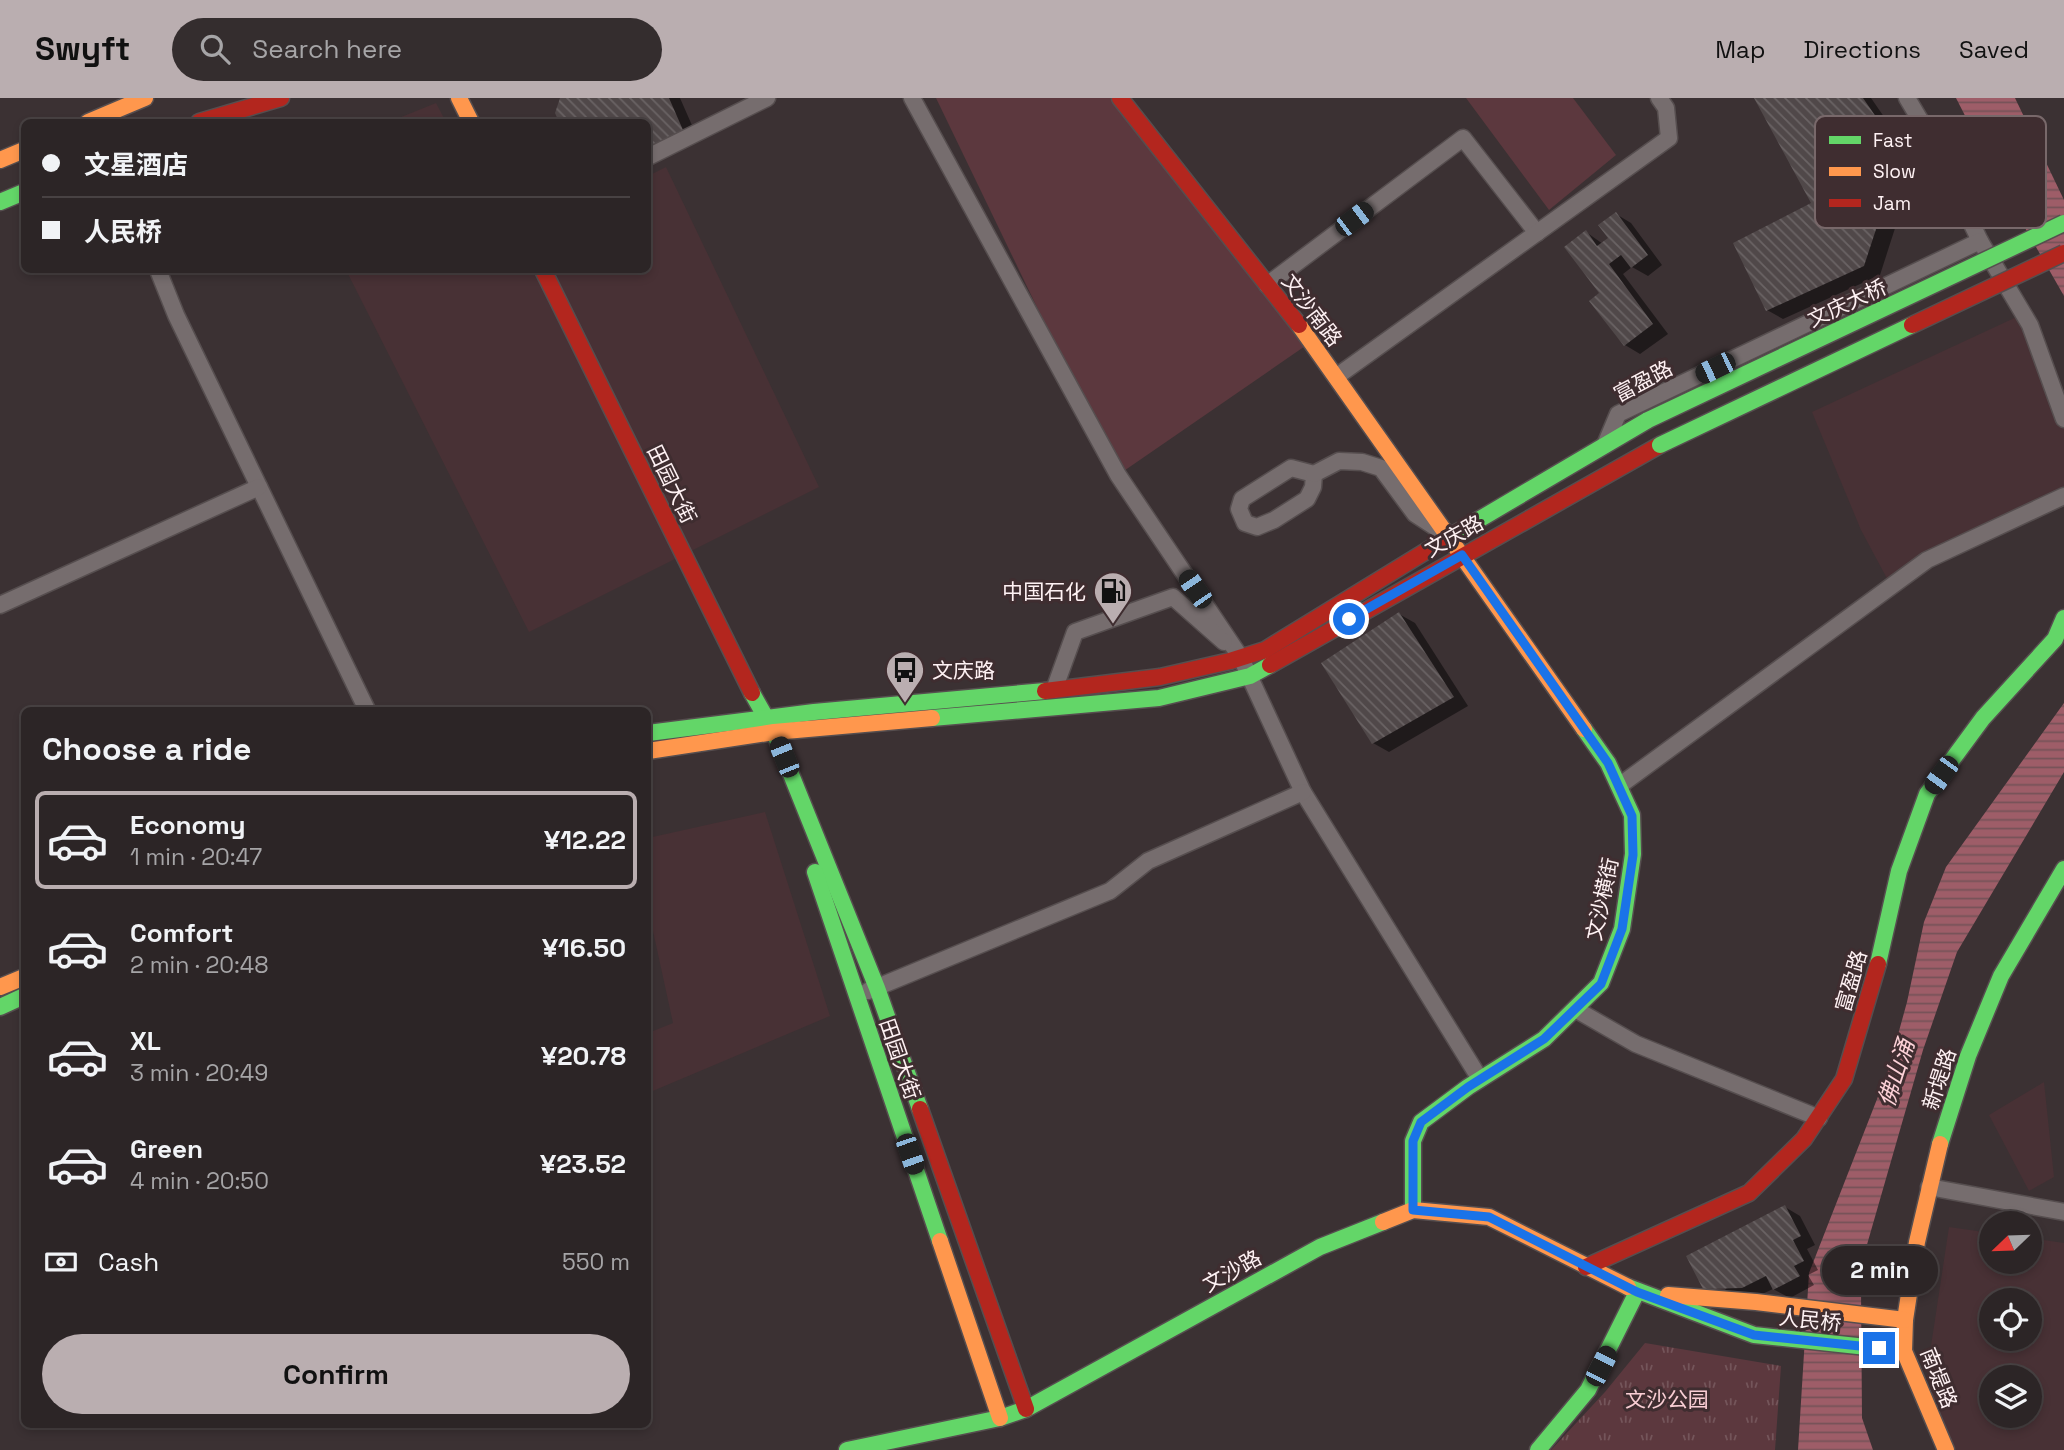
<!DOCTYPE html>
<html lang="en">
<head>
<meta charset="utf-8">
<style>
  :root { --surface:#2c2526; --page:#342d2e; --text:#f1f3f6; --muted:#a6a5a7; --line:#484243; --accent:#baaeb0 }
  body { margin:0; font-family:"Space Grotesk","Noto Sans SC",sans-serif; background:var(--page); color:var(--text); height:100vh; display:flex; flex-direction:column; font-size:26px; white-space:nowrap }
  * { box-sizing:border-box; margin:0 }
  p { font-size:23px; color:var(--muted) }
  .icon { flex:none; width:38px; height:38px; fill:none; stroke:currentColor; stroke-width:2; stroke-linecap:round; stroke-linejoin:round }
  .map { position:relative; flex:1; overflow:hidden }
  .panel { position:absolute; left:21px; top:609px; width:630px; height:721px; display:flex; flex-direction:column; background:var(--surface); border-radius:10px; box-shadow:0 4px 10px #0003,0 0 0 2px var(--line) }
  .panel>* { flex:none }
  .top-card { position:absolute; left:21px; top:21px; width:630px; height:154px; border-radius:10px; box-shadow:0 4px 10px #0003,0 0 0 2px var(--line); display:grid; align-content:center; height:154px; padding:0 21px; background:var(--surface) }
  .needle { width:46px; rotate:247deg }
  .buttons { position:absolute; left:1979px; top:1113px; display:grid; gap:14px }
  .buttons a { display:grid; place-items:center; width:63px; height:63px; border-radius:50%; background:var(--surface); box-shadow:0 4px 10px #0003,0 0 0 2px var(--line); font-size:35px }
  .end { position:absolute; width:32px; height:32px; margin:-16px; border:9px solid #1a73e8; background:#fff; box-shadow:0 0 0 4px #fff }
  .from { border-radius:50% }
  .bubble { position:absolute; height:49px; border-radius:24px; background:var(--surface); box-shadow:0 4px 10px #0003,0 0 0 2px var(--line); font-size:23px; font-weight:700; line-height:49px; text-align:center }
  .car { position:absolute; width:21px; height:42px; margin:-21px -10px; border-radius:9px; box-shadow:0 0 5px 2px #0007; background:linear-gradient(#222 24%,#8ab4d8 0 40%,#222 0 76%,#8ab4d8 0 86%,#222 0) }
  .top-card b { display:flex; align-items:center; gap:24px; height:66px; font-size:26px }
  .top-card b+b { border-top:2px solid var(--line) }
  .top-card i { width:18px; height:18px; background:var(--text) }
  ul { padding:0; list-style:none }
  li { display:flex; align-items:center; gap:21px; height:98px; margin:0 14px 10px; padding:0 7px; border:4px solid transparent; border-radius:10px }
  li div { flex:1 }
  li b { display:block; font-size:26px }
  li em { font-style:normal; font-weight:700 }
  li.active { border-color:var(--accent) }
  li>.icon { width:63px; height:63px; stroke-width:1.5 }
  h2 { padding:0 21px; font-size:32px; line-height:84px }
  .pay { display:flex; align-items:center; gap:18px; height:77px; padding:0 21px; font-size:26px }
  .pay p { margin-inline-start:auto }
  .primary-button { display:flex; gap:14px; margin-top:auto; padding:14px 21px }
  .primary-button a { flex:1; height:80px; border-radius:42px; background:var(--accent); color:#111; font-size:28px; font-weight:700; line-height:80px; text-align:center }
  header { display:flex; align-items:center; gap:42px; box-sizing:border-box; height:98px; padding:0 35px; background:var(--accent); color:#111 }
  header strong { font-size:33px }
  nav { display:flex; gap:38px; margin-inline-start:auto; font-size:24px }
  .search { width:490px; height:63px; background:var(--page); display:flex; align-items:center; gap:18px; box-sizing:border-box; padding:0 24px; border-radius:38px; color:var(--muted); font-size:26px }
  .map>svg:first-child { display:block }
</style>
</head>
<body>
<header>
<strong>Swyft</strong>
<div class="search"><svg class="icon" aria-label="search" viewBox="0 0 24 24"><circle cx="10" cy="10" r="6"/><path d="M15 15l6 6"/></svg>Search here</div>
<nav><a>Map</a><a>Directions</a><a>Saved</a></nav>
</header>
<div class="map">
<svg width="2064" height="1352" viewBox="0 0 2064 1352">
  <defs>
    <pattern id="park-tufts" width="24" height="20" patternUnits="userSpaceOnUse" patternTransform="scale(1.75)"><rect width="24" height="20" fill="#5c383e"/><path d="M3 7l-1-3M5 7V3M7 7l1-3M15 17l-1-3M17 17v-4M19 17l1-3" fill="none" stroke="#74555a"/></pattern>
    <pattern id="water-rules" width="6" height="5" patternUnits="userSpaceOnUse" patternTransform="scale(1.75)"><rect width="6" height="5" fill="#9e5d68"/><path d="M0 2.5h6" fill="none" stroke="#755258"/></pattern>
    <pattern id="building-back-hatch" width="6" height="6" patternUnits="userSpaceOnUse" patternTransform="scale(1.75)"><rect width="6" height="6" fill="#504849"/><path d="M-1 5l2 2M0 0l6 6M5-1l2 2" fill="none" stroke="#6a6364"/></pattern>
  </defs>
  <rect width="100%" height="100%" fill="#3b3133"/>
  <g fill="#483135" fill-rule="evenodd">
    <polygon points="436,5 446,24 389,24"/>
    <polygon points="666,69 819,389 529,534 346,172 648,172 648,78"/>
    <polygon points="2023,216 2064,321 2064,399 1891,488 1861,432 1812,314"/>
    <polygon points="765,714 830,918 648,995 648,935 673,925 648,810 648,740"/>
    <polygon points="2044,984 2054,1079 2029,1093 1989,1017"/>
    <path d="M 1949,1129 L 1991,1135 L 1992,1164 L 2030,1164 L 2030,1140 L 2064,1145 L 2064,1352 L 1956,1352 L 1932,1310 L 1931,1248 ZM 1992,1202 L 2030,1202 L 2030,1241 L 1992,1241 ZM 1992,1279 L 2030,1279 L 2030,1318 L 1992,1318 Z"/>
  </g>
  <g fill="#5c383e">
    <polygon points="936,0 1120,0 1311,244 1118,377"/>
    <polygon points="1466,0 1573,0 1616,57 1549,112"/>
  </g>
  <polygon fill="url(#park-tufts)" points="1645,1245 1781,1268 1775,1352 1551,1352 1605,1294"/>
  <g fill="url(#water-rules)">
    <polygon points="1956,0 2015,0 2064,102 2064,198 2000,86"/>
    <polygon points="2064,605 2064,674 1957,854 1923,952 1864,1157 1861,1192 1862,1320 1873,1352 1798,1352 1809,1175 1888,973 1907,904 1924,824 1946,769"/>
  </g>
  <g fill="#0007">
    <polygon points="562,0 680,0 698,41 648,66 648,24 561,24 557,15"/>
    <polygon points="1756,0 1871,0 1916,65 1880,177 1783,221 1767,212 1813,105"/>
    <polygon points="1616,116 1631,125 1662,167 1648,178 1632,169 1623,176 1668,236 1640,256 1625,247 1586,134 1603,146 1610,140"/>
    <polygon points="1399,516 1415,525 1468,608 1389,654 1373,645"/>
    <polygon points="1785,1109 1800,1118 1815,1147 1807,1151 1818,1172 1808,1177 1814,1187 1790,1200 1773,1191 1758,1198 1720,1199"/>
  </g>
  <g fill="url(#building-back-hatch)">
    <polygon points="560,0 669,0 683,32 648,50 648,24 559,24 555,15"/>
    <polygon points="1754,0 1863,0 1901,55 1864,168 1766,213 1733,145 1811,105"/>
    <polygon points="1616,114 1648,157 1631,170 1621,157 1609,166 1653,226 1624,248 1589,203 1599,195 1564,149 1586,132 1597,148 1608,140 1598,127"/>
    <polygon points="1399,514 1454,599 1372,646 1321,565"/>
    <polygon points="1785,1107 1801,1138 1793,1142 1804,1163 1794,1168 1800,1178 1773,1192 1766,1178 1742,1190 1703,1191 1686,1158"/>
  </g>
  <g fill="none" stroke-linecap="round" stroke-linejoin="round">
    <g stroke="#564e4f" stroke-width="19">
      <g id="street">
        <polyline points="912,0 1118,377 1241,560 1303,694 1480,981"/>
        <polyline points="1907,0 1929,37 1980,143"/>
        <polyline points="648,59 767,0"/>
        <polyline points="158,172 176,217 367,612"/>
        <polyline points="1267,187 1463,40 1537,135"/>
        <polyline points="1336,279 1669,40 1666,10 1659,0"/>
        <polyline points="1605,347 1618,316 1980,143 2030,227 2064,321"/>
        <polygon points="1291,370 1314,376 1313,389 1307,401 1274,422 1257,429 1245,425 1239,411 1242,401"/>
        <polyline points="1314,376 1339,363 1362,364 1381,370 1415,416 1438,431"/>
        <polyline points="0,507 259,389"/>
        <polyline points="1054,592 1075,534 1173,499 1224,544"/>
        <polyline points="1619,688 1927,462 2064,398"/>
        <polyline points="868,893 1110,793 1148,763 1303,694"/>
        <polyline points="1575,911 1636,946 1819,1020"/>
        <polyline points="1929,1089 2064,1114"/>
      </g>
    </g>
    <g stroke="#564e4f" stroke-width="19">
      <g id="fast">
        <polyline points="0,104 24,94"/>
        <polyline points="1441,444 1648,322"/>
        <polyline points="752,595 774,634 877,890 920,1011"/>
        <polyline points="932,620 1159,600 1250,578 1270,567"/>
        <polyline points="648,635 814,614 1045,593"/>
        <polyline points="815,774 940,1143"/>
        <polyline points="1878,866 1899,773 1927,696 1983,620 2055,541 2064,520"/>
        <polyline points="0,909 24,898"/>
        <polyline points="1940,1046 1968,958 2001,878 2064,771"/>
        <polyline points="1413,1112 1413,1043 1421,1024 1468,989 1544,941 1601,885 1622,831 1633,756 1632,717 1608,665 1584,631"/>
        <polyline points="1628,1189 1754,1237 1904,1253"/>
        <polyline points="847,1352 1000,1320 1026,1311 1320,1149 1383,1124"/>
        <polyline points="1538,1352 1588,1292 1637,1194"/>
      </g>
    </g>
    <g stroke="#564e4f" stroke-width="19">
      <g id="slow">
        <polyline points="459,0 471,24"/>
        <polyline points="88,24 145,0"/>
        <polyline points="0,62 24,52"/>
        <polyline points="1299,227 1584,631"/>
        <polyline points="648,653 774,634 932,620"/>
        <polyline points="0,889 24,879"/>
        <polyline points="1940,1046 1917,1144 1905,1222 1904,1253 1946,1352"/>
        <polyline points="1383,1124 1413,1112 1489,1119 1628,1189"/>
        <polyline points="940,1143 1000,1320"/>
        <polyline points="1668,1197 1756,1204 1905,1222"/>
      </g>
    </g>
    <g stroke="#564e4f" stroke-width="19">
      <g id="jam">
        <polyline points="1120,0 1299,227"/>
        <polyline points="199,24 281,0"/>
        <polyline points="543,172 752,595"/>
        <polyline points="1270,567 1660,347"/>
        <polyline points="1045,593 1160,579 1230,563 1265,552 1441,444"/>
        <polyline points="920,1011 1026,1311"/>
        <polyline points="1586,1169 1749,1095 1804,1041 1844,981 1878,866"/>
      </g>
    </g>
    <use href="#street" stroke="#766d6e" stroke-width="16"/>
    <use href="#fast" stroke="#63d668" stroke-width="16"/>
    <use href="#slow" stroke="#ff974d" stroke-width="16"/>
    <use href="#jam" stroke="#b3261e" stroke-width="16"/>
    <g stroke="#564e4f" stroke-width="19" stroke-linecap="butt">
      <g id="fast-bridge">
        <polyline points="1648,322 2064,125"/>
        <polyline points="1660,347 1912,227"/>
      </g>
    </g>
    <g stroke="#564e4f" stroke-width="19" stroke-linecap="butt">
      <polyline id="jam-bridge" points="1912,227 2064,155"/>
    </g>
    <use href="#fast-bridge" stroke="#63d668" stroke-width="16"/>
    <use href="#jam-bridge" stroke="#b3261e" stroke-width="16"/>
  </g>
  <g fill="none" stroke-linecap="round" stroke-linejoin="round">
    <polyline stroke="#1a73e8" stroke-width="9" points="1349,521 1462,457 1608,665 1632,718 1633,757 1622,831 1601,886 1544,941 1468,989 1421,1024 1413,1043 1413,1112 1489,1119 1637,1194 1754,1237 1879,1250"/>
  </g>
  <defs>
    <g id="fuel-pin" transform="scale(2.0125)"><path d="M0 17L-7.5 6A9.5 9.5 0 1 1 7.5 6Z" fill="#baaeb0" stroke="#3f2d30"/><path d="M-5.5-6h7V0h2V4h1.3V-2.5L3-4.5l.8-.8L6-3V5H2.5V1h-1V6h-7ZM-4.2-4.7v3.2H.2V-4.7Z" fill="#111"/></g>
    <g id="bus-pin" transform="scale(2.0125)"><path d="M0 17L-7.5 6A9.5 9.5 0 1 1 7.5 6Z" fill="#baaeb0" stroke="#3f2d30"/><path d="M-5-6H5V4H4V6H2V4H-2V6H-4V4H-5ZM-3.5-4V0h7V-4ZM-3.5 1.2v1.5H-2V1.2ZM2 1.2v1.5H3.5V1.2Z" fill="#111"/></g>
  </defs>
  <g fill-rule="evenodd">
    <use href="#fuel-pin" x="1113" y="493"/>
    <use href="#bus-pin" x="905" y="572"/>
  </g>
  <g text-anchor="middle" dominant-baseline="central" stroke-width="6" stroke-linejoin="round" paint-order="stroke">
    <g font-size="21" fill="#fef1f3" stroke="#3f2d30">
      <text transform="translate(1847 205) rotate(-25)">文庆大桥</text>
      <text transform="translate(1312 212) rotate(53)">文沙南路</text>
      <text transform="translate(1643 283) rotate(-28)">富盈路</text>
      <text transform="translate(672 386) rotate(64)">田园大街</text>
      <text transform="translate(1454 438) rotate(-29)">文庆路</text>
      <text transform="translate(1602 801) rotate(-78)">文沙横街</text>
      <text transform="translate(1851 883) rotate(-74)">富盈路</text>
      <text transform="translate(900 961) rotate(71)">田园大街</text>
      <text transform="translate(1939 981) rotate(-72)">新堤路</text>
      <text transform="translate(1232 1173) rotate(-29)">文沙路</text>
      <text transform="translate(1810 1222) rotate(6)">人民桥</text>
      <text transform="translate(1939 1280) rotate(68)">南堤路</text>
    </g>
    <g font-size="21" fill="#fef1f3" stroke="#3f2d30" text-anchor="end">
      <text x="1086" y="493">中国石化</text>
      <text x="932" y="572" text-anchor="start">文庆路</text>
    </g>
    <g font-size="21" fill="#f9ced4" stroke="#3f2d30">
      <text x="1667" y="1301">文沙公园</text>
    </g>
    <g font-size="23" font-style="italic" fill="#fdd2d8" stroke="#3f2d30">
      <text transform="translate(1896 975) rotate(-72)">佛山涌</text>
    </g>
  </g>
  <rect x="1815" y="18" width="231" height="112" rx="10" fill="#3f2d30" stroke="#78686a" stroke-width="2"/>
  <rect x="1829" y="38" width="32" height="8" fill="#63d668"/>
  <rect x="1829" y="69" width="32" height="9" fill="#ff974d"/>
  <rect x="1829" y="101" width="32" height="8" fill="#b3261e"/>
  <g font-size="19" fill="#fef1f3">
    <text x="1873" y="49">Fast</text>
    <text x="1873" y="80">Slow</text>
    <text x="1873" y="112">Jam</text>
  </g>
</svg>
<div class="buttons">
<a><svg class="needle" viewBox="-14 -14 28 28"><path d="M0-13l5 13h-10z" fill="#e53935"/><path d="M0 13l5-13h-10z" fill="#a6a5a7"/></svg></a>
<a><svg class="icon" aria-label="locate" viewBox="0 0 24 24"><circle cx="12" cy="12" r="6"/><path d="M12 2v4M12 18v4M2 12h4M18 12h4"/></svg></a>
<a><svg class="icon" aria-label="layers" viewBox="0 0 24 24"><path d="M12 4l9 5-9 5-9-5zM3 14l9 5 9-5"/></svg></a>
</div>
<i class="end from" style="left:1349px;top:521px"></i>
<i class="end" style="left:1879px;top:1250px"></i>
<div class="bubble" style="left:1822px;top:1148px;width:116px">2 min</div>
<i class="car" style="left:1354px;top:121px;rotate:53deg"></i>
<i class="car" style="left:1715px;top:270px;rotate:244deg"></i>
<i class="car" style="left:1195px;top:491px;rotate:326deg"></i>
<i class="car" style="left:784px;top:659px;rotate:338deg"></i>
<i class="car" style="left:1941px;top:677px;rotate:216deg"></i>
<i class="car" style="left:910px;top:1056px;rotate:161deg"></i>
<i class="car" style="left:1601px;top:1268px;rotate:27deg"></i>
<div class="top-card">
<b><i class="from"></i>文星酒店</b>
<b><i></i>人民桥</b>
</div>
<section class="panel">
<h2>Choose a ride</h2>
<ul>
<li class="active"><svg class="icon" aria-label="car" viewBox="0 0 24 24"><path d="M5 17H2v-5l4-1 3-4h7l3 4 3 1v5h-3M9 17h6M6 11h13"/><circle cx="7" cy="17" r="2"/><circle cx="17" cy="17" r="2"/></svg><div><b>Economy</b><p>1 min · 20:47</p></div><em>¥12.22</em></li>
<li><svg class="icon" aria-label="car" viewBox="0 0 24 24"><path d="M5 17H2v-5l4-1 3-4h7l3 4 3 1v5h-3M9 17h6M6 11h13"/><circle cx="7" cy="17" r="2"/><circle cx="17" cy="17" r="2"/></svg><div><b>Comfort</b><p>2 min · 20:48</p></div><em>¥16.50</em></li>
<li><svg class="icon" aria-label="car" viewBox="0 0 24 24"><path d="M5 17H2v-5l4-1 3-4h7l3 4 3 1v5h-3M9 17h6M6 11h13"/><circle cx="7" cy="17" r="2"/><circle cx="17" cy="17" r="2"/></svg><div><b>XL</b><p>3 min · 20:49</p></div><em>¥20.78</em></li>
<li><svg class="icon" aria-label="car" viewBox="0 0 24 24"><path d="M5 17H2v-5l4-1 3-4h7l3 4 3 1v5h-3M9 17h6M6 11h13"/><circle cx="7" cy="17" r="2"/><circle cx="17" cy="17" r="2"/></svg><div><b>Green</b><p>4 min · 20:50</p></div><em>¥23.52</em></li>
</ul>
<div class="pay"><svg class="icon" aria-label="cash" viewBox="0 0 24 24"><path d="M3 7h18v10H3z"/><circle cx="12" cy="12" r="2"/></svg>Cash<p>550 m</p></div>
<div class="primary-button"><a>Confirm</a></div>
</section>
</div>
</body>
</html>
